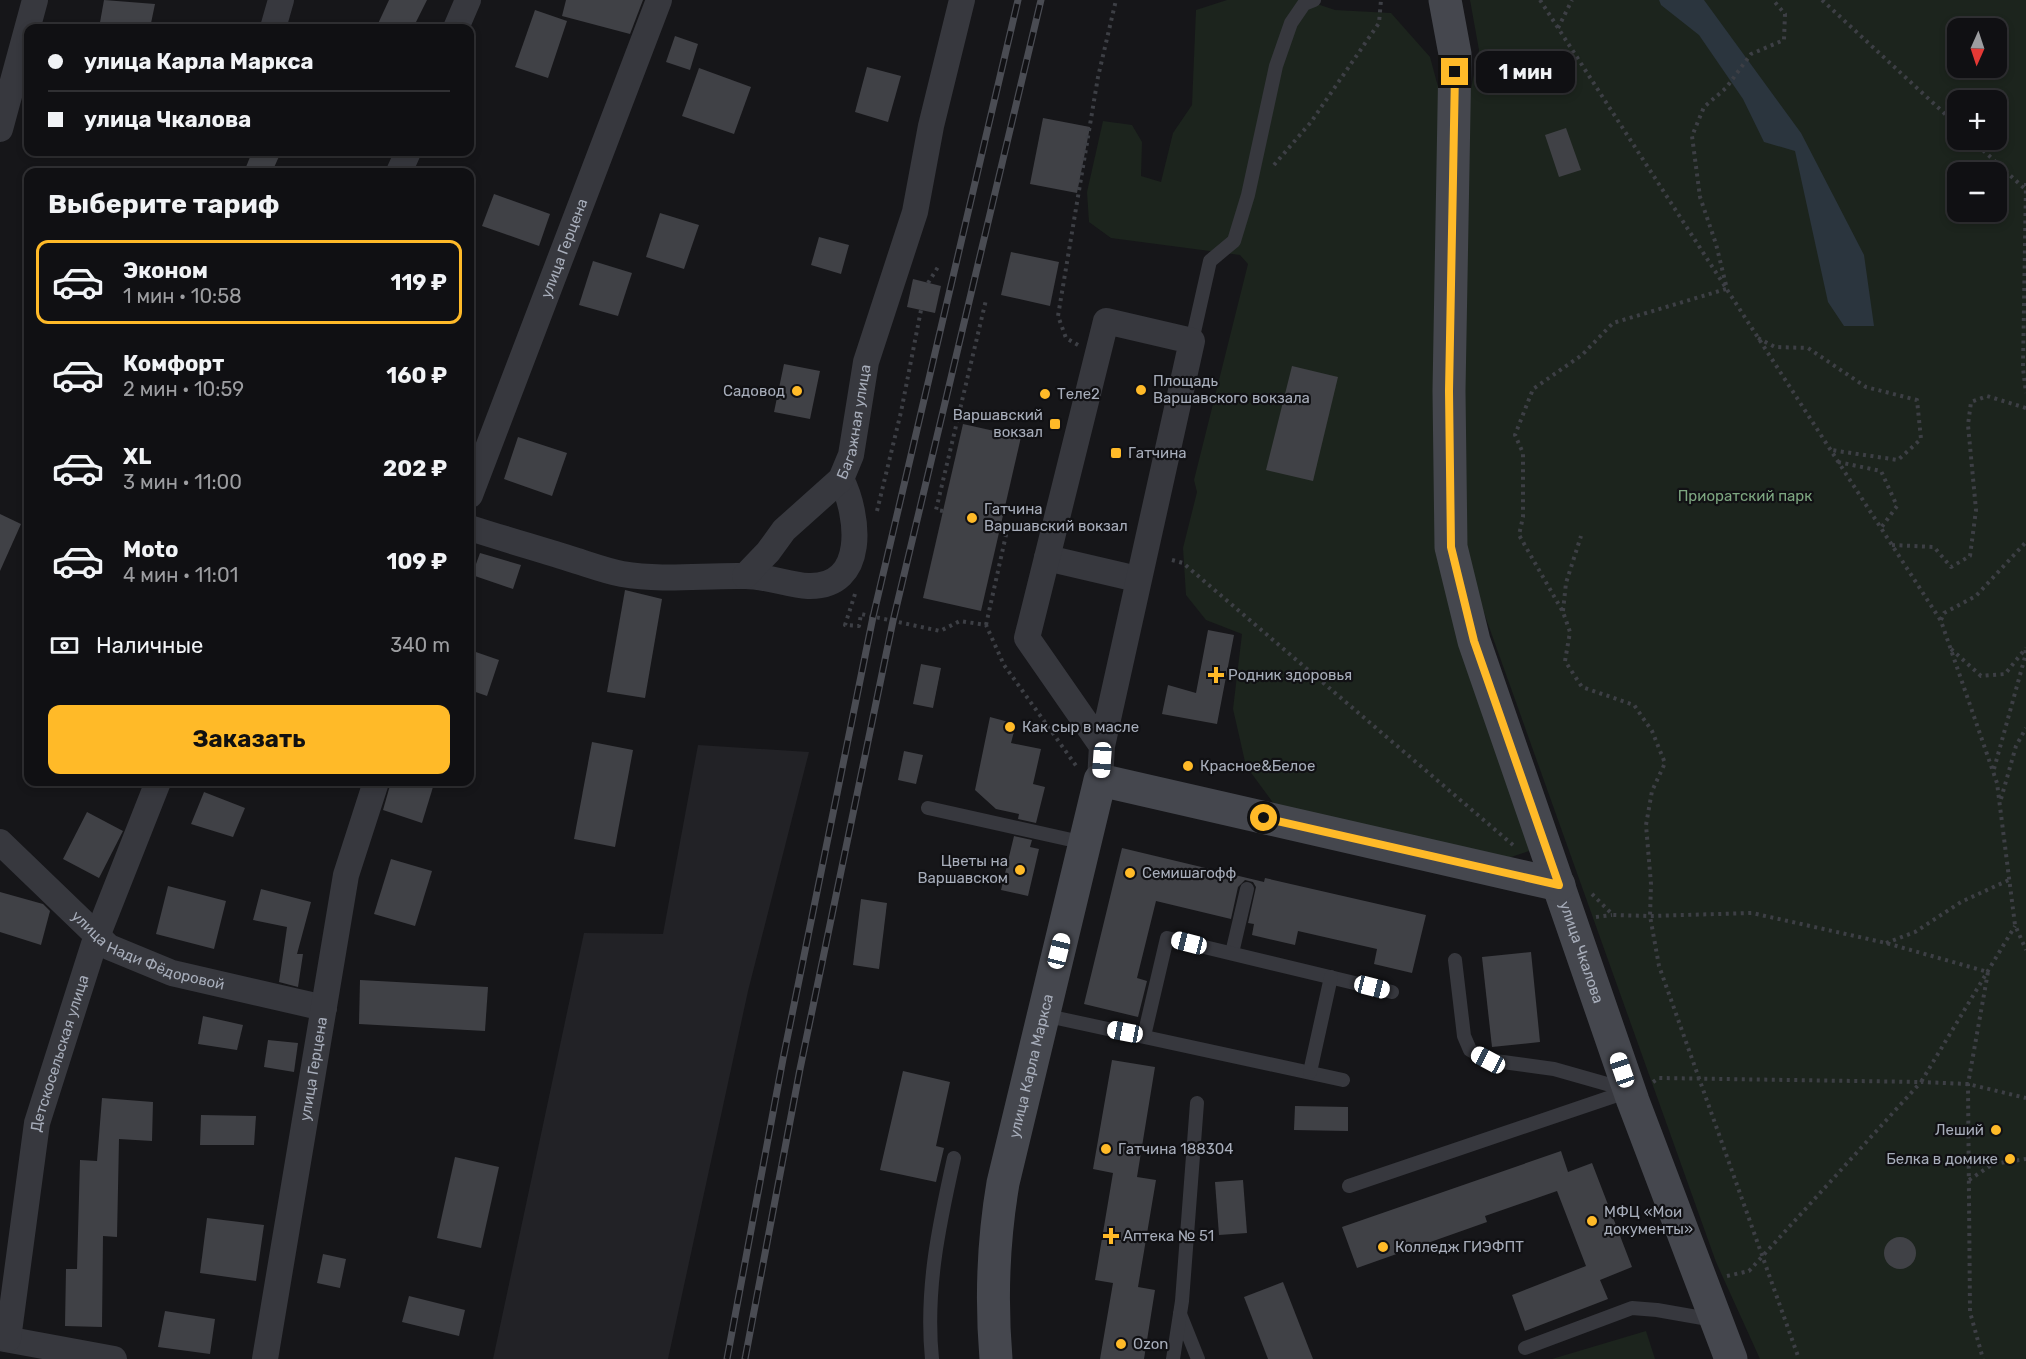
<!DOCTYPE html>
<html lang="ru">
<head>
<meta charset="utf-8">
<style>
  :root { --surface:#101013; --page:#19191c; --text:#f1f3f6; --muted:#9c9da0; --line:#303033; --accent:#ffba28 }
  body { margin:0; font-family:Rubik,sans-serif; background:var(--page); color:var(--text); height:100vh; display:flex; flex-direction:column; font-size:22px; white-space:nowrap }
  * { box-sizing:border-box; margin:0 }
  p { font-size:20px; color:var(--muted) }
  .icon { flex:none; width:33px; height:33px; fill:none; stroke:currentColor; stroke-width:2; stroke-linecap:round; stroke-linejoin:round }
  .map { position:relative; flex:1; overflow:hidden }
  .side { position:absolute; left:24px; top:168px; width:450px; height:618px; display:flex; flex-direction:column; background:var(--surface); border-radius:12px; box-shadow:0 3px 9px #0003,0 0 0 2px var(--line) }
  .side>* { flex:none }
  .hud { position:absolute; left:24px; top:24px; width:450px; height:132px; border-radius:12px; box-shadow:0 3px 9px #0003,0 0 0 2px var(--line); display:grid; align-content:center; height:132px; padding:0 24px; background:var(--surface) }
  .needle { width:39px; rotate:183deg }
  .buttons { position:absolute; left:1947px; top:18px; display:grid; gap:12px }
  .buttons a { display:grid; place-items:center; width:60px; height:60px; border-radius:12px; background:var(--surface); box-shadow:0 3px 9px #0003,0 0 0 2px var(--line); font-size:30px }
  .end { position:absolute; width:27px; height:27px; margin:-14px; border:8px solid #ffba28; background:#111; box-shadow:0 0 0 3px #111 }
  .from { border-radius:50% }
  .bubble { position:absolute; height:42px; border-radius:12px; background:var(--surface); box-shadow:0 3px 9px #0003,0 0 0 2px var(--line); font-size:20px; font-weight:700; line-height:42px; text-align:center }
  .car { position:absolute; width:18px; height:36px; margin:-18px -9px; border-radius:8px; box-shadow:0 0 4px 2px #0007; background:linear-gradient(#fff 24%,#345 0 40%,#fff 0 76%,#345 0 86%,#fff 0) }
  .hud b { display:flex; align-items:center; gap:21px; height:57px; font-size:22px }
  .hud b+b { border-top:2px solid var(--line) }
  .hud i { width:15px; height:15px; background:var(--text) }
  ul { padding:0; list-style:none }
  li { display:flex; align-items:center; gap:18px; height:84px; margin:0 12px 9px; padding:0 12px; border:3px solid transparent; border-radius:12px }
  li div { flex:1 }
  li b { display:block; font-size:22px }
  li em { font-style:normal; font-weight:700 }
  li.selected { border-color:var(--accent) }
  li>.icon { width:54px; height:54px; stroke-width:1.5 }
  h2 { padding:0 24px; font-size:27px; line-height:72px }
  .pay { display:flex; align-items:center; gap:15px; height:66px; padding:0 24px; font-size:22px }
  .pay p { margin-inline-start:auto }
  .action { display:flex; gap:12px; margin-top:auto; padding:12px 24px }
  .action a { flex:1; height:69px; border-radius:12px; background:var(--accent); color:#111; font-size:24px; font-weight:700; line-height:69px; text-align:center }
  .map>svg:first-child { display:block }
</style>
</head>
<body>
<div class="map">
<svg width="2026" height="1359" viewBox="0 0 2026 1359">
  <rect width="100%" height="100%" fill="#161619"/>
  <polygon fill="#222226" points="698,745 809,752 748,991 668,1359 493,1359 584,933 663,934"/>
  <g fill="#1c241d" fill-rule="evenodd">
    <polygon points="1227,0 1305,0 1335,10 1391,13 1430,57 1444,109 1438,450 1532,850 1499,861 1274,804 1246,766 1233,709 1242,634 1206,620 1186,595 1183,548 1197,492 1194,480 1248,264 1240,255 1111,238 1089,222 1087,192 1103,121 1132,125 1142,142 1141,176 1161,182 1173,133 1192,105 1196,10"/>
    <path d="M 1470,0 L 2026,0 L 2026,1359 L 1760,1359 L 1716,1262 L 1463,554 L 1463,127 L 1479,50 ZM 1958,28 L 1996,28 L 1996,68 L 1958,68 ZM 1958,100 L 1996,100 L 1996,140 L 1958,140 ZM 1958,172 L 1996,172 L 1996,212 L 1958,212 Z"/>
    <polygon points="1646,1331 1655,1359 1552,1359"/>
  </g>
  <polygon fill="#2b353e" points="1659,0 1704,0 1801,133 1864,255 1874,326 1844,326 1828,302 1795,151 1764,142 1743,99 1699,35 1661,5"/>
  <g fill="#404146">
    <polygon points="104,0 155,4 150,28 99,28"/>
    <polygon points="389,0 427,0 413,28 376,28"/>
    <polygon points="566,0 643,0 630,34 562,16"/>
    <polygon points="535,10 567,21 548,78 515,67"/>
    <polygon points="675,36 698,44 690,70 666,62"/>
    <polygon points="867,67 901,76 888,122 855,112"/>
    <polygon points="699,68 751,87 734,134 682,116"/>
    <polygon points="1043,118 1090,127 1077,193 1030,184"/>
    <polygon points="1566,128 1581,170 1559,177 1545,135"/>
    <polygon points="252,152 281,152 272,172 244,172"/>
    <polygon points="494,194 550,214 539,246 482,226"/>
    <polygon points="660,213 699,225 684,269 646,257"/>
    <polygon points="819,237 849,245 841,274 811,265"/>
    <polygon points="1011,252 1059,262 1050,306 1001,295"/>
    <polygon points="593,261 632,273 618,316 579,305"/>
    <polygon points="913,279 941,286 935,313 907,307"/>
    <polygon points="784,364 820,371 810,419 774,412"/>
    <polygon points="1292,366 1338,377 1313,481 1266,470"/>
    <polygon points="963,424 1021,437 981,611 923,598"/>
    <polygon points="518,437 567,453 552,496 504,479"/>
    <polygon points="0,514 21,524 0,571"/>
    <polygon points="480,553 521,565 513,589 472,575"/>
    <polygon points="625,590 662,599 645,698 607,692"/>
    <polygon points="1208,630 1234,635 1217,724 1162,714 1168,685 1196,693"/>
    <polygon points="470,650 499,660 487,696 470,690"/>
    <polygon points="921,664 941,668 933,708 913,704"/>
    <polygon points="990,717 1016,724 1011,743 1041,749 1033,784 1045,787 1036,823 1018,819 1019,814 996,809 975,790"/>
    <polygon points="592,742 633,750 615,847 574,839"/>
    <polygon points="904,751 923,755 916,784 898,780"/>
    <polygon points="391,782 417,782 433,787 422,823 383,810"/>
    <polygon points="204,792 245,808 233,837 191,824"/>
    <polygon points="87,812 123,831 99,878 63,859"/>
    <polygon points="1014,836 1032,840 1030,847 1039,849 1028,896 1001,890"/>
    <polygon points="1122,848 1264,882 1265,878 1426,915 1412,973 1374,964 1377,949 1298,931 1295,945 1252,935 1254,924 1248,923 1256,887 1253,882 1245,880 1238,887 1231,919 1156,901 1137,978 1147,981 1138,1017 1084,1004"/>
    <polygon points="391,859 432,871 415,926 374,914"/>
    <polygon points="168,886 226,901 214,949 156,934"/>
    <polygon points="261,889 311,902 297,954 303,954 298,987 279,982 287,927 253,920"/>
    <polygon points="0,892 43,904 50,911 41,945 0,932"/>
    <polygon points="861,899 887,903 879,969 853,965"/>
    <polygon points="1531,952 1540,1042 1492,1047 1482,957"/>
    <polygon points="360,980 488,987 485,1031 359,1024"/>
    <polygon points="203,1016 243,1025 237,1050 198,1044"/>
    <polygon points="268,1040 298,1043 294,1072 264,1067"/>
    <polygon points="1112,1060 1155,1067 1137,1177 1156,1180 1138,1287 1155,1290 1144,1359 1100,1359 1113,1283 1095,1280 1113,1173 1093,1169"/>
    <polygon points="903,1071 950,1082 936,1146 944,1148 936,1182 880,1170"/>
    <polygon points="102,1098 153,1102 152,1141 119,1139 117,1237 103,1236 102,1327 65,1326 66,1269 77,1269 80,1160 97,1161"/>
    <polygon points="1295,1106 1348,1107 1348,1131 1294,1130"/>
    <polygon points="201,1115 256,1116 254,1145 200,1145"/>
    <polygon points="1561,1151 1568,1172 1592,1163 1632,1267 1600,1280 1608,1299 1525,1331 1512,1295 1586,1266 1557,1191 1485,1216 1487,1222 1357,1268 1342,1227"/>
    <polygon points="455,1157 499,1167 481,1248 437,1238"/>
    <polygon points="1243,1180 1247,1233 1219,1235 1215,1182"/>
    <polygon points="207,1218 264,1225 256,1281 200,1273"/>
    <circle cx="1900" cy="1253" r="16"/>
    <polygon points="323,1254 346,1259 340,1288 317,1283"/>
    <polygon points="1283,1282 1313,1359 1268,1359 1244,1297"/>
    <polygon points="409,1296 465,1310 459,1336 402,1322"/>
    <polygon points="165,1311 215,1319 210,1354 158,1347"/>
  </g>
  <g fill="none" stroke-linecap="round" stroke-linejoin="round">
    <g stroke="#3d3f45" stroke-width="4" stroke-dasharray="3 4.5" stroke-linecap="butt">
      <polyline points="1540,0 1941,621 1997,783 2015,925 2026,950"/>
      <polyline points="1822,0 1958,126"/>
      <polyline points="1558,28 1572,0"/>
      <polyline points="1972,140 2026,190"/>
      <polyline points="1274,165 1311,122 1379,23 1381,0"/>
      <polyline points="2026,183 2023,368 2026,393"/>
      <polyline points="928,283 938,267"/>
      <polyline points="1726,285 1716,244 1700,197 1692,136 1704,107 1726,88 1751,54 1784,40 1785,14 1773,0"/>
      <polyline points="1726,289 1613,323 1582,355 1533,389 1515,435 1523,453 1523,517 1519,535 1563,612 1570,632 1565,661 1582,687 1634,705 1652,731 1665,763 1652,791 1646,825 1651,884 1650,916 1659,966 1799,1359"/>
      <polyline points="1758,338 1775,347 1808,348 1866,387 1917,400 1921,439 1898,460 1831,450"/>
      <polyline points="1078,345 1066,338 1058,316 1098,77 1116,0"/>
      <polyline points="1838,462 1881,471 1897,506 1881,528"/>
      <polyline points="877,511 901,412 921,310"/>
      <polyline points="943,511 936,510 986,300"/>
      <polyline points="1008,526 1028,528"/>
      <polyline points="1892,545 1934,547 1951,567 1970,556 1976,510 1968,425 1971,402 1987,396 2026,408"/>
      <polyline points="1172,560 1183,563 1513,845"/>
      <polyline points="855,594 845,625 859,626 861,614 940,631 960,621 986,625 1004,665 1077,767"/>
      <polyline points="1563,611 1566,583 1581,536"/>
      <polyline points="1941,620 1944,613 1976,596 2026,542"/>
      <polyline points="986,625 1008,526 1001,525"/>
      <polyline points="1951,649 1981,676 2005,674 2026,648"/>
      <polyline points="1994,769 2025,657 2026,646"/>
      <polyline points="2001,799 2016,746 2026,728"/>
      <polyline points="1592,894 1613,915 1650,916 1752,913 1886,943 1988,972 1968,1084 1970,1312 1983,1359"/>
      <polyline points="1596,917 1612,915"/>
      <polyline points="1886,943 1915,932 1961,902 2011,879"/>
      <polyline points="1653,1082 1659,1078 1921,1082 2015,926"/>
      <polyline points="1969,1180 1993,1164 2026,1159"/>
      <polyline points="1727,1276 1749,1271 1921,1082 1968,1084 2026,1098"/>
    </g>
    <g stroke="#37383e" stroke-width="14">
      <polyline points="1192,341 1210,261 1234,241 1248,195 1276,66 1291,23 1304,4 1314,0"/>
      <polyline points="928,808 1085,843"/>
      <polyline points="1232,953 1247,889"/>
      <polyline points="1455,960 1464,1036 1470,1050 1488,1060 1554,1069 1628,1090"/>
      <polyline points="1043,1015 1343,1080"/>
      <polyline points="1144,1036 1167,938 1392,992"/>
      <polyline points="1310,1072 1331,977"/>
      <polyline points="1349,1186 1629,1091"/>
      <polyline points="1180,1314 1198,1359"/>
      <polyline points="1525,1348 1632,1308 1657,1310 1714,1320"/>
      <path d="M 932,1359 C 925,1290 939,1225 954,1158"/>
      <polyline points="1173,1359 1182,1301 1197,1103"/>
    </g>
    <g stroke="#37383e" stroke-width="26">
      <polyline points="273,28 281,0"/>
      <polyline points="456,28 468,0"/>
      <polyline points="0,129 35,0"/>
      <polyline points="399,172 408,152"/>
      <path id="s1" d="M 470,495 L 659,0"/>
      <path d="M 470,528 C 504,539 539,549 574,560 C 590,565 606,571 622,574 C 664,581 704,575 745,576 C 767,576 789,585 808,586 C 868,588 859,514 841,479"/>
      <polyline points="1047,558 1137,579"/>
      <path id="s2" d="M 745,576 L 768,552 L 784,530 L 841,479 L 851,455 L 866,362 L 915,212 L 931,126 L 962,0"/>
      <polyline points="1100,780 1102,746 1192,341 1106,321 1027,638 1102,746"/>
      <path id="s3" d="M 0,842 L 109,947 L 172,973 L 324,1008"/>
      <polyline points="0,1338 114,1359"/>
      <path id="s4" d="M 8,1339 L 37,1123 L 94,944 L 158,782"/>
      <path id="s5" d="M 265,1359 L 346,875 L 376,782"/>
    </g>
    <g stroke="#45474e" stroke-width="33">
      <path id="s6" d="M 1445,0 L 1455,54 L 1449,391 L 1451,547 L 1474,641 L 1633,1101 L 1731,1359"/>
      <path id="s7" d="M 996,1359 C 991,1299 993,1242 1003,1183 L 1100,780 L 1559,885"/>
    </g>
    <g stroke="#4a4c53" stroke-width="7">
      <g id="rail">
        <polyline points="727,1359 783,1059 873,617 1018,0"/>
        <polyline points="745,1359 800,1069 893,621 1041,0"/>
      </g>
    </g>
    <use href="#rail" stroke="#111114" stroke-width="4.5" stroke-dasharray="14" stroke-linecap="butt"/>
  </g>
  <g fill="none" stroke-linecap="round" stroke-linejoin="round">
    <polyline stroke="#ffba28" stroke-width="8" points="1264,818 1559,885 1474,641 1451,547 1449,391 1455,72"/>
  </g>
  <g fill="#ffba28" stroke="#111114" stroke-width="2">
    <circle cx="1141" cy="390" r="6"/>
    <circle cx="797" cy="391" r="6"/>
    <circle cx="1045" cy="394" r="6"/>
    <rect x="1049" y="418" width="12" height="12" rx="3"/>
    <rect x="1110" y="447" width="12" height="12" rx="3"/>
    <circle cx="972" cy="518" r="6"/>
    <path d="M1213 666h6v6h6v6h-6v6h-6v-6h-6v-6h6z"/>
    <circle cx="1010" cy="727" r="6"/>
    <circle cx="1188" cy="766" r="6"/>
    <circle cx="1020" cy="870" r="6"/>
    <circle cx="1130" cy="873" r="6"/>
    <circle cx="1996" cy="1130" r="6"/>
    <circle cx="1106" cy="1149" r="6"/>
    <circle cx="2010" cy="1159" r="6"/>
    <circle cx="1592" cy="1221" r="6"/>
    <path d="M1108 1227h6v6h6v6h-6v6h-6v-6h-6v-6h6z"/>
    <circle cx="1383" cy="1247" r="6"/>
    <circle cx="1121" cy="1344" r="6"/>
  </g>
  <g text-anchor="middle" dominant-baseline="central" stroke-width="4.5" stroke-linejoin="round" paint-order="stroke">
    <g font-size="15" fill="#a7adba" stroke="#111114">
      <text stroke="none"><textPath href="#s1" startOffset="264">улица Герцена</textPath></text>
      <text stroke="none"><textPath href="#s2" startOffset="196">Багажная улица</textPath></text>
      <text stroke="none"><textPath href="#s3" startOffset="188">улица Нади Фёдоровой</textPath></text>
      <text stroke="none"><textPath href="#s6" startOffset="974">улица Чкалова</textPath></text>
      <text stroke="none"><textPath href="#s4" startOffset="291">Детскосельская улица</textPath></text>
      <text stroke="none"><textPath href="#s7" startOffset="297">улица Карла Маркса</textPath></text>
      <text stroke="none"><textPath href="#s5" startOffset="294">улица Герцена</textPath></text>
    </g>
    <g font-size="15" fill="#a7adba" stroke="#111114" text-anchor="start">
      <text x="1153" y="381">Площадь<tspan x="1153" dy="17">Варшавского вокзала</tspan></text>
      <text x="785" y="391" text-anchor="end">Садовод</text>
      <text x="1057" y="394">Теле2</text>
      <text x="1043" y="415" text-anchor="end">Варшавский<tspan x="1043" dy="17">вокзал</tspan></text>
      <text x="1128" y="453">Гатчина</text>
      <text x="984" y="509">Гатчина<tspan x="984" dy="17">Варшавский вокзал</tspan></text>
      <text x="1228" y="675">Родник здоровья</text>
      <text x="1022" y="727">Как сыр в масле</text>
      <text x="1200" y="766">Красное&amp;Белое</text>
      <text x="1008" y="861" text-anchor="end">Цветы на<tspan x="1008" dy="17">Варшавском</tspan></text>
      <text x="1142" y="873">Семишагофф</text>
      <text x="1984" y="1130" text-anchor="end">Леший</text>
      <text x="1118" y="1149">Гатчина 188304</text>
      <text x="1998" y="1159" text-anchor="end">Белка в домике</text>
      <text x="1604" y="1212">МФЦ «Мои<tspan x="1604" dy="17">документы»</tspan></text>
      <text x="1123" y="1236">Аптека № 51</text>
      <text x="1395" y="1247">Колледж ГИЭФПТ</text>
      <text x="1133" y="1344">Ozon</text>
    </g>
    <g font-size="15" fill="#7da680" stroke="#111114">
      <text x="1745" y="496">Приоратский парк</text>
    </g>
  </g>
</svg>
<div class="buttons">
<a><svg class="needle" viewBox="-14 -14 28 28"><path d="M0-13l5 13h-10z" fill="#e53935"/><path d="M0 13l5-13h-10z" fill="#9c9da0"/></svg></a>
<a>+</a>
<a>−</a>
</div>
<i class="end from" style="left:1264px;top:818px"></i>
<i class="end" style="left:1455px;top:72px"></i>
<div class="bubble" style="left:1476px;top:51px;width:99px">1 мин</div>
<i class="car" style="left:1102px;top:760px;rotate:184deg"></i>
<i class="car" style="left:1189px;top:943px;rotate:284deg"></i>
<i class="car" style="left:1059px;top:951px;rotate:14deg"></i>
<i class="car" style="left:1372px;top:987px;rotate:104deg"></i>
<i class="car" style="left:1125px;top:1032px;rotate:281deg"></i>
<i class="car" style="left:1488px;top:1060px;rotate:298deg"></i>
<i class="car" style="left:1622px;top:1070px;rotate:341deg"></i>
<div class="hud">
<b><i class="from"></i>улица Карла Маркса</b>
<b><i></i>улица Чкалова</b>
</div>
<section class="side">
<h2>Выберите тариф</h2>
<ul>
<li class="selected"><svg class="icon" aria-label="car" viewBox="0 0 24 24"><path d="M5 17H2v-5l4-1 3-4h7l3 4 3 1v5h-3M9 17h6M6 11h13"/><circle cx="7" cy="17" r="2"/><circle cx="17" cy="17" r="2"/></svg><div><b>Эконом</b><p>1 мин · 10:58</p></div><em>119 ₽</em></li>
<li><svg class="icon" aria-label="car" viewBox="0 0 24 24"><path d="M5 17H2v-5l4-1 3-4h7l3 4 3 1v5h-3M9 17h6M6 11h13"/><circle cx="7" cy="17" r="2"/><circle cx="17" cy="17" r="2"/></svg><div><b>Комфорт</b><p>2 мин · 10:59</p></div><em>160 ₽</em></li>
<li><svg class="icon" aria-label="car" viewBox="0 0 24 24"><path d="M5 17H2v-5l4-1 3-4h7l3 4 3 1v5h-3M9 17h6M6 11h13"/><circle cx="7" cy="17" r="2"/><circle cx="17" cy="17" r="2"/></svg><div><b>XL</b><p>3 мин · 11:00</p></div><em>202 ₽</em></li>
<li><svg class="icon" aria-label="car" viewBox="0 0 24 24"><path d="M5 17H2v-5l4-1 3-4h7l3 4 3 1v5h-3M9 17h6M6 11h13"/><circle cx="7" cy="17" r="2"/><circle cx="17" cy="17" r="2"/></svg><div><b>Moto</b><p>4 мин · 11:01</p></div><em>109 ₽</em></li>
</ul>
<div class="pay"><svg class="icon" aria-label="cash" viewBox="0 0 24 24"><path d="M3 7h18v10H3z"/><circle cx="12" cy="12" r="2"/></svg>Наличные<p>340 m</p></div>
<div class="action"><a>Заказать</a></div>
</section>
</div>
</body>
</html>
